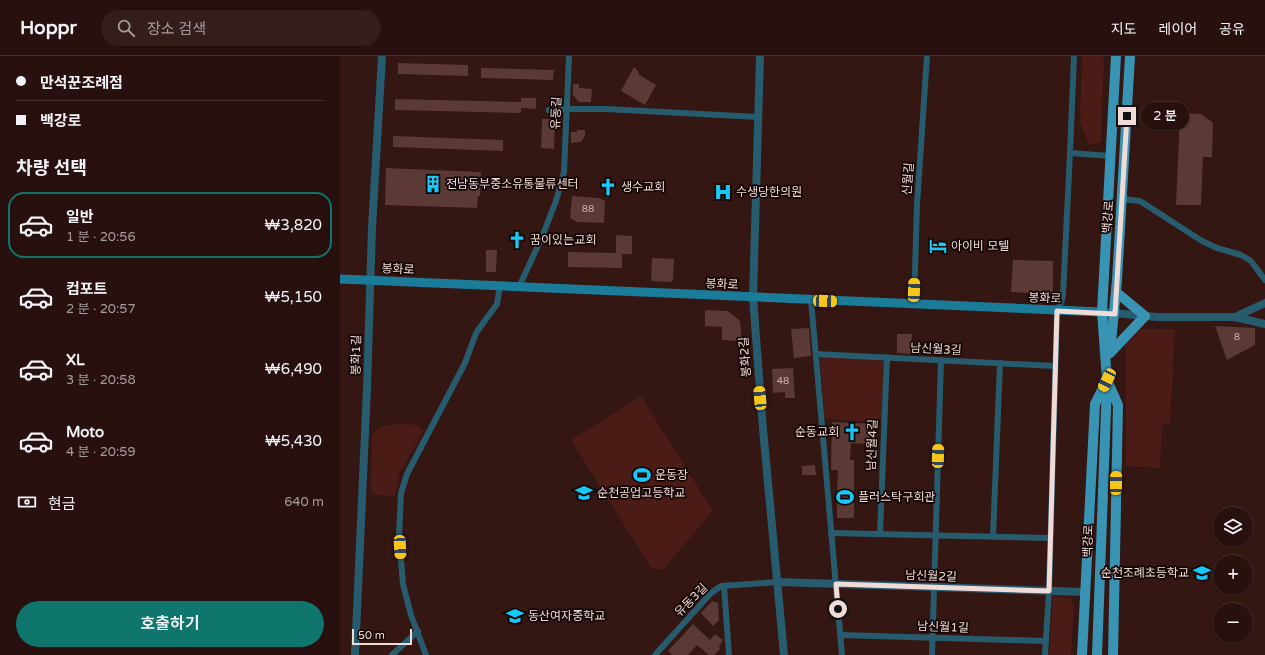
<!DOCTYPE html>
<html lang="ko">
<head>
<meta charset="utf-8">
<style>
  :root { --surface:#27100e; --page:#331e1c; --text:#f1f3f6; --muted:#a49d9e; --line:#43302e; --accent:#0f766e }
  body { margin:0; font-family:"Varela Round","Noto Sans KR",sans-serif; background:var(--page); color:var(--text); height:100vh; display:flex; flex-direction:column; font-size:15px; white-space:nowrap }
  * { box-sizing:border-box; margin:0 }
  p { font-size:13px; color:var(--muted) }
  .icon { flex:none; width:22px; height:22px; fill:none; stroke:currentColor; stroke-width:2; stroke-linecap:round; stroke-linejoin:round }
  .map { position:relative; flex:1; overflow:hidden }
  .drawer { display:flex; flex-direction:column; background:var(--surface); width:340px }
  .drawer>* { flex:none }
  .hud { display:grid; align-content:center; height:88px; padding:0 16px; background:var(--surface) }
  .controls { position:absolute; left:873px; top:451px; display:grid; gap:8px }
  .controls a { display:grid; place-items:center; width:40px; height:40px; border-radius:50%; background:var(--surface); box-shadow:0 1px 3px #0004,0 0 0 1px var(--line); font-size:20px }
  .scale { position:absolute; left:12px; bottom:10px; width:60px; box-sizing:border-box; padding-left:4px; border:2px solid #f1dbd7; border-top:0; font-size:11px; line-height:14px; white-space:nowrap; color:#f1dbd7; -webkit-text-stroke:3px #130605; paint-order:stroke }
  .end { position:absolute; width:18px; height:18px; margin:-9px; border:5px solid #f1dbd7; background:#111; box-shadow:0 0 0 2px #111 }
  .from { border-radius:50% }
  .bubble { position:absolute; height:28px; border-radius:14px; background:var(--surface); box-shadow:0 1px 3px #0004,0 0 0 1px var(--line); font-size:13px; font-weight:600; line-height:28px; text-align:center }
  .car { position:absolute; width:12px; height:24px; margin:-12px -6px; border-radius:5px; box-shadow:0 0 3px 1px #0007; background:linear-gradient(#f5c518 24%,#345 0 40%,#f5c518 0 76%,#345 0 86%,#f5c518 0) }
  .hud b { display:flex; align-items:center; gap:14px; height:38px; font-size:15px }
  .hud b+b { border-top:1px solid var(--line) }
  .hud i { width:10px; height:10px; background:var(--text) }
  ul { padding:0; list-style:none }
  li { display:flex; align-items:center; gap:12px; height:66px; margin:0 8px 6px; padding:0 8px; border:2px solid transparent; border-radius:16px }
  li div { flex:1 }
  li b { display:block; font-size:15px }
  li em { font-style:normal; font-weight:600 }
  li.on { border-color:var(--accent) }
  li>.icon { width:36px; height:36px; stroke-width:1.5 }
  h2 { padding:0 16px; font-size:18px; line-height:48px }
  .pay { display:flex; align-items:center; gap:10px; height:44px; padding:0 16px; font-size:15px }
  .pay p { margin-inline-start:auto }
  .primary-button { display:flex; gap:8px; margin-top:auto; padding:8px 16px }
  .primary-button a { flex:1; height:46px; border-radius:24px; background:var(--accent); color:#fff; font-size:16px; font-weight:600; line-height:46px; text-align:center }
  header { display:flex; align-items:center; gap:24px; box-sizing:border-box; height:56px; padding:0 20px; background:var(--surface); border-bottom:1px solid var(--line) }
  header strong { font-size:19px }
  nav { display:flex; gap:22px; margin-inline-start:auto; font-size:14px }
  .search { width:280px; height:36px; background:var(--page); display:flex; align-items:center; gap:10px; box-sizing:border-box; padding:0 14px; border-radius:22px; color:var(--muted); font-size:15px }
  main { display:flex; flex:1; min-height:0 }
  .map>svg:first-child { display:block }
</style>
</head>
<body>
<header>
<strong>Hoppr</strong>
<div class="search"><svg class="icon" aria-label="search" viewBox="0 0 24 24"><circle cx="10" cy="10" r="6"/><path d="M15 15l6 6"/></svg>장소 검색</div>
<nav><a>지도</a><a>레이어</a><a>공유</a></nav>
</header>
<main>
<section class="drawer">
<div class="hud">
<b><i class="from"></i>만석꾼조례점</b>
<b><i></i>백강로</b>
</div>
<h2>차량 선택</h2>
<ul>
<li class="on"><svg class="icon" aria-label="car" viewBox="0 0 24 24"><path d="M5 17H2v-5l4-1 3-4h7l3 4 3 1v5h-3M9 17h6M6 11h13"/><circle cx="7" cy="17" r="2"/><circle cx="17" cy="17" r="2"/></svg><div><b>일반</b><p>1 분 · 20:56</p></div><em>₩3,820</em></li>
<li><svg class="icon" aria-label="car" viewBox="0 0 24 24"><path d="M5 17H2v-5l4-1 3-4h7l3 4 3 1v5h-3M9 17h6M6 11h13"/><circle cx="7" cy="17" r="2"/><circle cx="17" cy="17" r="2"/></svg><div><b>컴포트</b><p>2 분 · 20:57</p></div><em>₩5,150</em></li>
<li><svg class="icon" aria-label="car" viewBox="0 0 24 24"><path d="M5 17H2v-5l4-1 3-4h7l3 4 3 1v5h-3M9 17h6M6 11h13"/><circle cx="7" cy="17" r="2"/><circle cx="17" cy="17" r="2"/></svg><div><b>XL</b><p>3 분 · 20:58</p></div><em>₩6,490</em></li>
<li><svg class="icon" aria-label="car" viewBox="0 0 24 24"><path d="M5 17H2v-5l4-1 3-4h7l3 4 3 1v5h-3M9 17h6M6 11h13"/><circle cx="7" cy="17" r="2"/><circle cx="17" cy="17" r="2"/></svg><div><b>Moto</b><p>4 분 · 20:59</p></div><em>₩5,430</em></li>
</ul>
<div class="pay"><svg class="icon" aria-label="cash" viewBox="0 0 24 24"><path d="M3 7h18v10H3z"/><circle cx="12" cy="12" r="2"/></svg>현금<p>640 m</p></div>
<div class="primary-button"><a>호출하기</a></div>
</section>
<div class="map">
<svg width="925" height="599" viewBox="0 0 925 599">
  <rect width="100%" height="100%" fill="#341612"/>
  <g fill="#4b1c16">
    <polygon points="742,0 764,0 761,86 751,89 748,86 740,66"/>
    <polygon points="801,273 835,273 830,368 822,368 820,412 786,410 786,288"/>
    <polygon points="480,301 544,304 542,366 485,363"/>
    <polygon points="301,340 373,455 323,513 312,513 231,384"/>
    <path d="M 75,368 L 84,374 L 59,418 L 55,441 L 38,439 L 31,436 L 32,378 C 46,365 58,369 75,368 Z"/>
    <polygon points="713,540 730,542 734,548 731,599 709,599"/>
  </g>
  <g fill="#5b3934">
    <polygon points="58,7 128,9 128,20 58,18"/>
    <polygon points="294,11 299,16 298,18 316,29 305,49 281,35"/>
    <polygon points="141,12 214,14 213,24 141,22"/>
    <polygon points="233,28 239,28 239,32 252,33 251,46 239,46 233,39"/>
    <polygon points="181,42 196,42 196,53 181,52 181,57 55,54 55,43 181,46"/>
    <polygon points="840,57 861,58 873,67 872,101 863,101 861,149 836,149"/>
    <polygon points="202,63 215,63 214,93 201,92"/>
    <polygon points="237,74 245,74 245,80 241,86 231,87 231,76 237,76"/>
    <polygon points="53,80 163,84 163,95 53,91"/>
    <polygon points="46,112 141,116 140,140 138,140 137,152 45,149"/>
    <polygon points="232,140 259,142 265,145 264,167 237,166 230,162"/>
    <polygon points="276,179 292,180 292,198 282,198 282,212 228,211 228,196 276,197"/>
    <polygon points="146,194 157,194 156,216 146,216"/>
    <polygon points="312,202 334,203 333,224 330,226 311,225"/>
    <polygon points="673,204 713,205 713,238 671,236"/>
    <polygon points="365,254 388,255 400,265 402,285 382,284 382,271 365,270"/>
    <polygon points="875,270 915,272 915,289 887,304"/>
    <polygon points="469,272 471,300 454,302 451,273"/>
    <polygon points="557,278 572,278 571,298 557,297"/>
    <polygon points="453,312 455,342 445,342 445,336 433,337 432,313"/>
    <polygon points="492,366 533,368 531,384 530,386 525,388 511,387 510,404 514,404 514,462 497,462 497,445 495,445 495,437 497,437 498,414 491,414"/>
    <polygon points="475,409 476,419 462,419 462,410"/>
    <polygon points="372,545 378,547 379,564 373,570 361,557"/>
    <polygon points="353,568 370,584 375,578 383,584 379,591 380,593 374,599 369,599 357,589 348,599 332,599 328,595"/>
  </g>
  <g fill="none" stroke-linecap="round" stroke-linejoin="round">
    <g stroke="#275b6e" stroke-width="6">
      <polyline points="734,0 730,97 771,100"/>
      <polyline points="209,54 227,53 266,53 418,61"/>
      <polyline points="782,143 800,145 862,185 877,192 901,199 911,205 925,224"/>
      <polyline points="179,231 202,181 216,145 224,116 229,0"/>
      <polyline points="471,244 502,599"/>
      <polyline points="574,249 577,149 587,0"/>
      <polyline points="476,298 715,310"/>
      <polyline points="491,477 710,482"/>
      <polyline points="540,478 547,301"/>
      <polyline points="653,481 660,307"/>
      <polyline points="384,530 389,599"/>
      <polyline points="500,579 706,585"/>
      <polyline points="52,599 78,575"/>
      <polyline points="86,599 71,559 63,528 59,480 61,437 67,418 125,307 136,277 157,248 160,230"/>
      <polyline points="315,599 371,537 381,530 438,526"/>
      <polyline points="592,599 601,304"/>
      <polyline points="705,599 709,535 717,255 722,244 723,239 730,97"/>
    </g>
    <g stroke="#275b6e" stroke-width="8">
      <polyline points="420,0 413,242 423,373 444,599"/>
      <polyline points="762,256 817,261 895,261 925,268"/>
      <polyline points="895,261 925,247"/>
      <polyline points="438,526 744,536"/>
      <polyline points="15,599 27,332 32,172 42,0"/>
    </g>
    <polyline stroke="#1b7c9a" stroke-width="9" points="0,223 762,256"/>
    <g stroke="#3993b2" stroke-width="10">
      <polyline points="770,297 777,224 790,0"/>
      <polyline points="770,297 805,260 776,236"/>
      <polyline points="742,599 755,348 765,328"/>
      <polyline points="757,599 767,327"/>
      <polyline points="773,599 778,349 767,324 762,256 776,0"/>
    </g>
  </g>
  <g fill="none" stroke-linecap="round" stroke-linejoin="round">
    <polyline stroke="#f1dbd7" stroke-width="5" points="498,553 496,528 709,535 717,255 775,258 787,60"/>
  </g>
  <defs>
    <g id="building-bare" transform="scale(1.38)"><path d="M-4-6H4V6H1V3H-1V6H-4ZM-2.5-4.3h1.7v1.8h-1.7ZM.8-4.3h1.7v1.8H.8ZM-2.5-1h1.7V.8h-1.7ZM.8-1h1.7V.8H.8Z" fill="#15cafb" stroke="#130605" stroke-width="2.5" paint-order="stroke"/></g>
    <g id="church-bare" transform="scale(1.38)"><path d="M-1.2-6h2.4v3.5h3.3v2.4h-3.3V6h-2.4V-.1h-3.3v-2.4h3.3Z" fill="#15cafb" stroke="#130605" stroke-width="2.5" paint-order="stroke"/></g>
    <g id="hospital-bare" transform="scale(1.38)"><path d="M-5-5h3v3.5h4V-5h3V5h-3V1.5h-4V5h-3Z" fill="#15cafb" stroke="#130605" stroke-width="2.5" paint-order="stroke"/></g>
    <g id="hotel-bare" transform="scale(1.38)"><path d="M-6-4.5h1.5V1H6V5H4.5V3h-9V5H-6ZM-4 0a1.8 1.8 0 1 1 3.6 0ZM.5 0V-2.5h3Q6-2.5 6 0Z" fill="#15cafb" stroke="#130605" stroke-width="2.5" paint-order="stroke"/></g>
    <g id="stadium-bare" transform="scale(1.38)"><path d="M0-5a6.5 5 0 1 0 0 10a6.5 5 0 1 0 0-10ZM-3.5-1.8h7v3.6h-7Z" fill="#15cafb" stroke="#130605" stroke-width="2.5" paint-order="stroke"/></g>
    <g id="school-bare" transform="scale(1.38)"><path d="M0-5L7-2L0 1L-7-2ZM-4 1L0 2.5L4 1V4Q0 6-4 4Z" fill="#15cafb" stroke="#130605" stroke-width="2.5" paint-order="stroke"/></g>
  </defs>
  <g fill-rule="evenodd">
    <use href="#building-bare" x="93" y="128"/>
    <use href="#church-bare" x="268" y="131"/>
    <use href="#hospital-bare" x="383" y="136"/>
    <use href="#church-bare" x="177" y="184"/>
    <use href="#hotel-bare" x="598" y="190"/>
    <use href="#church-bare" x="512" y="376"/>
    <use href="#stadium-bare" x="302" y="419"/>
    <use href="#school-bare" x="244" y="437"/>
    <use href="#stadium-bare" x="505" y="441"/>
    <use href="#school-bare" x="862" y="517"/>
    <use href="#school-bare" x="175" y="560"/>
  </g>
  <g text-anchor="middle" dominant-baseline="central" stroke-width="3.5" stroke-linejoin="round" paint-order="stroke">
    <g font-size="10" fill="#ccb2ae">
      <text x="248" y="153">88</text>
      <text x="897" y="281">8</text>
      <text x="443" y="325">48</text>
    </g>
    <g font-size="12" fill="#f1dbd7" stroke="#130605">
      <text transform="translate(216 57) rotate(-87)">유동길</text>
      <text transform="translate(568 123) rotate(-86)">신월길</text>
      <text transform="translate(768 161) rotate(-86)">백강로</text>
      <text transform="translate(58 213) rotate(3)">봉화로</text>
      <text transform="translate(382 228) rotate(3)">봉화로</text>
      <text transform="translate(705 242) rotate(2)">봉화로</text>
      <text transform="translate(596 293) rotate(3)">남신월3길</text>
      <text transform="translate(16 299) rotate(-89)">봉화1길</text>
      <text transform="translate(405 301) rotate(-94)">봉화2길</text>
      <text transform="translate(532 389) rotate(-88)">남신월4길</text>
      <text transform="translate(748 485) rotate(-88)">백강로</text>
      <text transform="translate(591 520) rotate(2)">남신월2길</text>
      <text transform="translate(351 544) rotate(-45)">유동3길</text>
      <text transform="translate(603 571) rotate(2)">남신월1길</text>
    </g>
    <g font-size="12" fill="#f1dbd7" stroke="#130605" text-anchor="start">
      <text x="106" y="128">전남동부중소유통물류센터</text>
      <text x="281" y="131">생수교회</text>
      <text x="396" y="136">수생당한의원</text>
      <text x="190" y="184">꿈이있는교회</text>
      <text x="611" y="190">아이비 모텔</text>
      <text x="499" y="376" text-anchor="end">순동교회</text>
      <text x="315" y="419">운동장</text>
      <text x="257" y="437">순천공업고등학교</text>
      <text x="518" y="441">플러스탁구회관</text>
      <text x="849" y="517" text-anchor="end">순천조례초등학교</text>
      <text x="188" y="560">동산여자중학교</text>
    </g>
  </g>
</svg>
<div class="controls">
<a><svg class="icon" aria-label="layers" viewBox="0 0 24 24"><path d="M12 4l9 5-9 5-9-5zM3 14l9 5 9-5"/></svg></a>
<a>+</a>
<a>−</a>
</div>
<div class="scale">50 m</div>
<i class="end from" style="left:498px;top:553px"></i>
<i class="end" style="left:787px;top:60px"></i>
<div class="bubble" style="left:801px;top:46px;width:48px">2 분</div>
<i class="car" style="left:574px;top:234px;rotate:2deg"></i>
<i class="car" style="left:485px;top:245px;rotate:92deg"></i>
<i class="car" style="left:767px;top:324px;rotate:207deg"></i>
<i class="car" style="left:420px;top:342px;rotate:355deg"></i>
<i class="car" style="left:598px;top:400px;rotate:2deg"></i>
<i class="car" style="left:776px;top:427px;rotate:1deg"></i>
<i class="car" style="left:60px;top:491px;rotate:177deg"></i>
</div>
</main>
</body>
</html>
